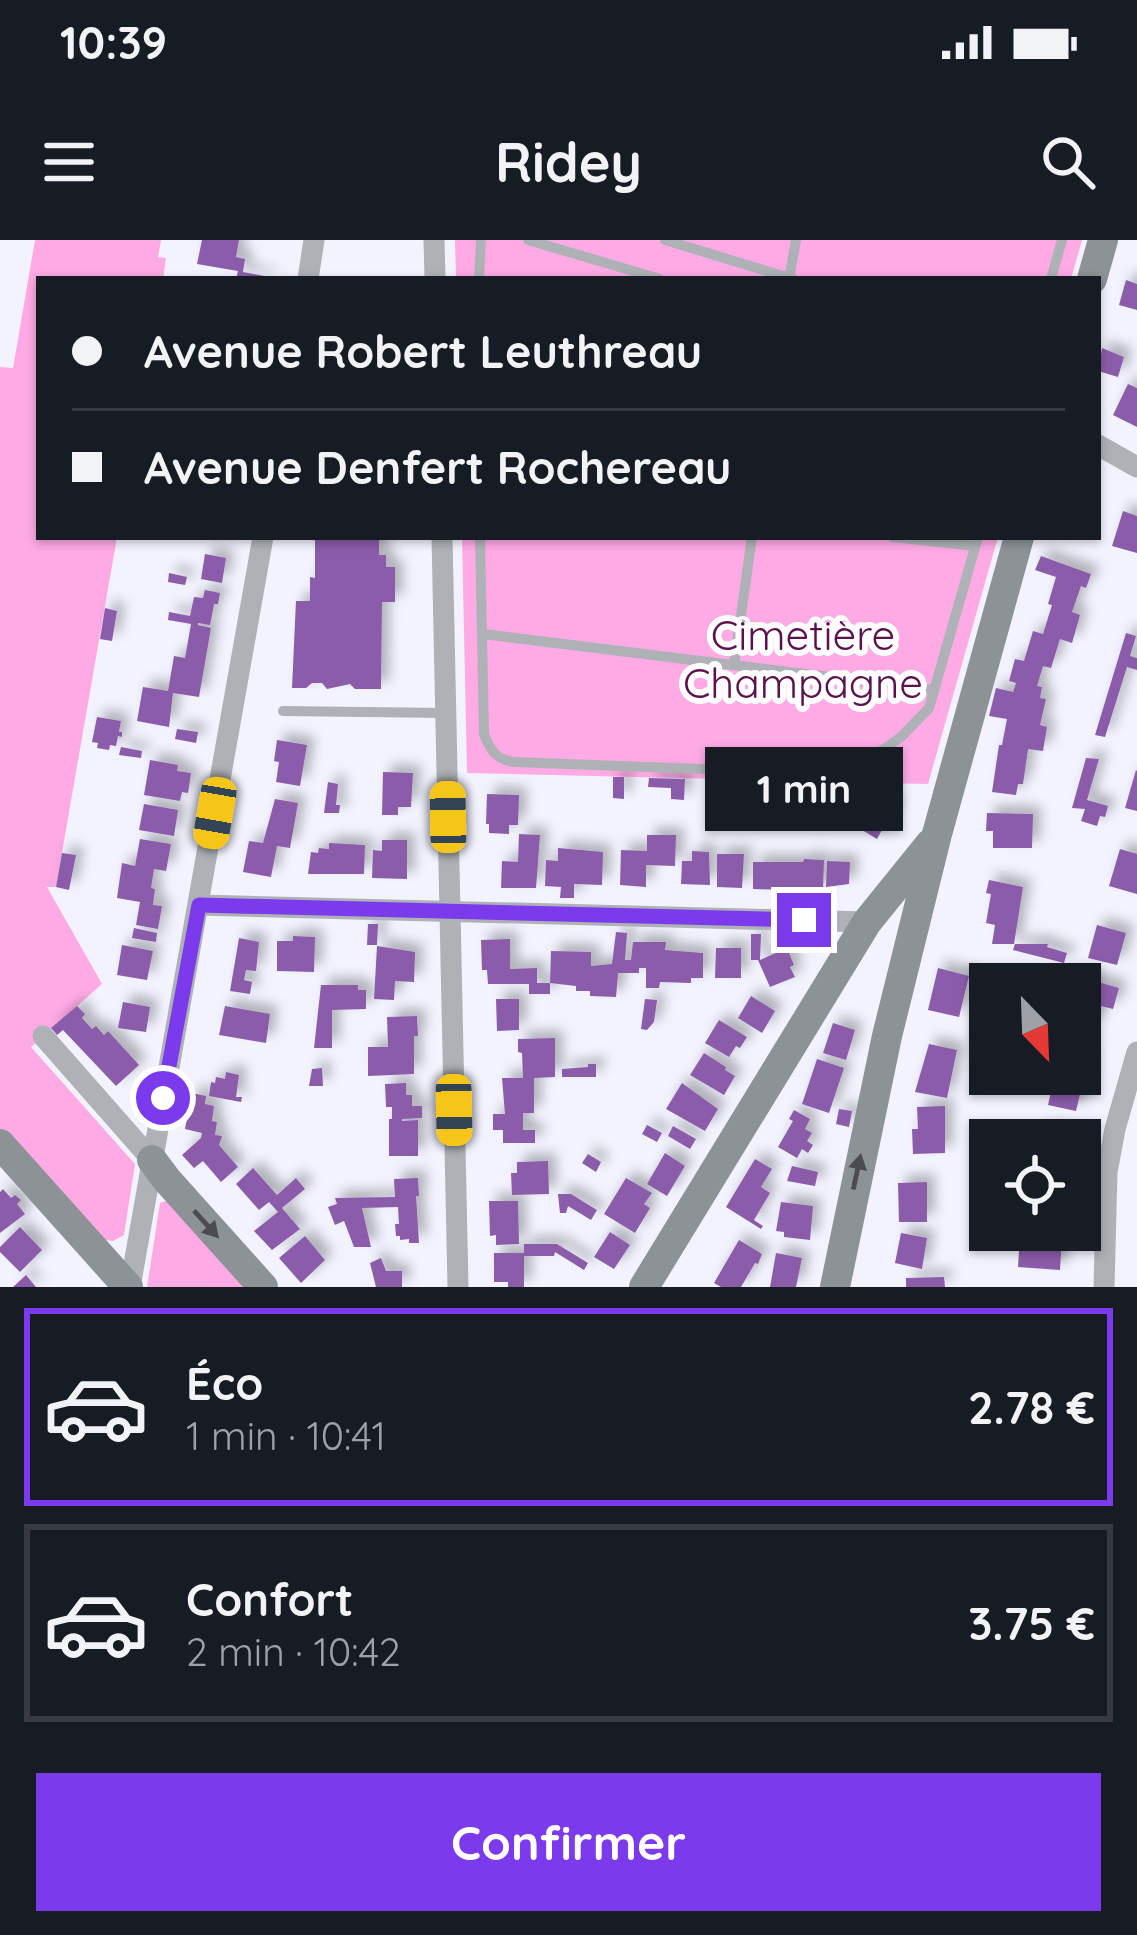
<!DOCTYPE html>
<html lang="fr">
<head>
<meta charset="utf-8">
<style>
  :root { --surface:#171b24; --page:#20242c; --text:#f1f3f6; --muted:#9ea1a6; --line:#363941; --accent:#7c3aed }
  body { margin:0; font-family:Quicksand,sans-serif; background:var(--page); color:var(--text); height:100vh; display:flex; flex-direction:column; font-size:45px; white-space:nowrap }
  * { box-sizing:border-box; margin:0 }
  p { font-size:39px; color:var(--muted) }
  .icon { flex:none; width:66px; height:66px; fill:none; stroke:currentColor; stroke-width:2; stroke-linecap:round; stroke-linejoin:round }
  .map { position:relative; height:1047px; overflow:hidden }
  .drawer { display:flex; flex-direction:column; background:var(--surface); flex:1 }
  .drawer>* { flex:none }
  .guide { position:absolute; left:36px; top:36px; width:1065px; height:264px; border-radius:0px; box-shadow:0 3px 9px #0004; display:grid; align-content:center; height:264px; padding:0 36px; background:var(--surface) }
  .needle { width:78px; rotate:157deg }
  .fabs { position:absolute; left:969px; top:723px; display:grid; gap:24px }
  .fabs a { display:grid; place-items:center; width:132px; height:132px; border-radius:0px; background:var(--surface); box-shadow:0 3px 9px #0004; font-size:60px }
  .end { position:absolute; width:54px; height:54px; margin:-27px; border:15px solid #7c3aed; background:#fff; box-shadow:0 0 0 6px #fff }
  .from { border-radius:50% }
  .bubble { position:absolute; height:84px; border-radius:0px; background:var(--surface); box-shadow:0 3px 9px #0004; font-size:39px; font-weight:800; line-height:84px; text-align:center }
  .car { position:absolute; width:36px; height:72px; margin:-36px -18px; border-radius:15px; box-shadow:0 0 9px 3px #0007; background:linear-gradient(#f5c518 24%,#345 0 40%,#f5c518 0 76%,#345 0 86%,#f5c518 0) }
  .guide b { display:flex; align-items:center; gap:42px; height:114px; font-size:45px }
  .guide b+b { border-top:3px solid var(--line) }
  .guide i { width:30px; height:30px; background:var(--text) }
  ul { padding:21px 0 0; list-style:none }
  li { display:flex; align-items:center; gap:36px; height:198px; margin:0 24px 18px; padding:0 12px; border:6px solid var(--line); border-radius:0px }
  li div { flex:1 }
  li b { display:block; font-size:45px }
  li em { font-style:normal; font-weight:800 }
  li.active { border-color:var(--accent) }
  li>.icon { width:108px; height:108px; stroke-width:1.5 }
  .button { display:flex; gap:24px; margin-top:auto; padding:24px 36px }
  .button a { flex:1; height:138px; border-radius:0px; background:var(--accent); color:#fff; font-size:48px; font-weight:800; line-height:138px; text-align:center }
  .status { display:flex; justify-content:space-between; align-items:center; height:84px; padding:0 60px; background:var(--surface); direction:ltr }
  .status svg { height:33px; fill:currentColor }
  header { display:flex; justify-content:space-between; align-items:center; height:156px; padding:0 36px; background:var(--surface); font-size:54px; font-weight:800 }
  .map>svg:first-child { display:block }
</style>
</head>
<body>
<div class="status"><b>10:39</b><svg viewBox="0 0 49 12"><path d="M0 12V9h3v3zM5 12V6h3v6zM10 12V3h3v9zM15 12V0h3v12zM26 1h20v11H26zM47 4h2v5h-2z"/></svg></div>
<header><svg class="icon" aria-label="menu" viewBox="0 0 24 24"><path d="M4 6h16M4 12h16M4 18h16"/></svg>Ridey<svg class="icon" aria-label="search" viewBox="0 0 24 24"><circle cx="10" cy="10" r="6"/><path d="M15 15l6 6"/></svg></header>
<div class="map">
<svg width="1137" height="1047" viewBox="0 0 1137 1047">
  <defs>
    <filter id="shadow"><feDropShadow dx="8" dy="-8" stdDeviation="6" flood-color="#0004"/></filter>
  </defs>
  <rect width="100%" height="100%" fill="#f2f3fe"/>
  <g fill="#feaae5">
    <polygon points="35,0 161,0 158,17 166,18 163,39 39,39 39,297 117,297 56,647 47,647 102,744 31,807 135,924 124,995 113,1001 98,999 0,889 0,127 13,128"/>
    <polygon points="455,0 1082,0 1071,39 456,39"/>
    <polygon points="462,297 998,297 928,544 467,533"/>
    <polygon points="166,961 250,1047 147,1047 160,963"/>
  </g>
  <g fill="#8a5caa" filter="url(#shadow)">
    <polygon points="202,0 239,0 236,17 245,19 243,32 270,37 270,39 236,39 238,31 197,24"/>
    <polygon points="1126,40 1137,44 1137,70 1119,65"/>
    <polygon points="1102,108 1124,117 1118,137 1098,131 1098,113 1101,114"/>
    <polygon points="1128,144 1137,148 1137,187 1113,175"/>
    <polygon points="1123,271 1137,276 1137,313 1112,306"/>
    <polygon points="315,297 379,297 379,315 386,315 386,327 395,327 395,362 382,362 381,449 355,449 350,444 327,449 322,443 312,443 306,448 292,448 296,361 310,361 310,337 315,338"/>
    <polygon points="205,314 226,318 222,343 201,339"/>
    <polygon points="1041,316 1091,334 1086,348 1081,346 1072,372 1080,375 1072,403 1060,399 1051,428 1043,426 1037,446 1042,447 1040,458 1046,459 1040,485 1047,487 1043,511 1028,509 1023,544 1018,544 1016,555 992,552 999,505 1002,505 1007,479 989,476 996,448 1013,452 1016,443 1009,441 1015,419 1024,421 1033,391 1043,394 1052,365 1048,364 1056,337 1035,330"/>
    <polygon points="169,333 187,337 185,345 168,342"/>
    <polygon points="205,350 220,353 218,364 214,364 210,385 198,383 198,385 211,388 199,457 173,453 169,487 137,481 143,447 168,451 174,416 185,418 191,384 168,380 169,372 190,376 194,357 203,358"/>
    <polygon points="105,368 117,371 112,401 100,399"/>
    <polygon points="1126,393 1136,396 1130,416 1137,418 1137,430 1127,427 1105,497 1095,495"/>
    <polygon points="97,477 121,481 119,492 122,492 122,497 118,496 116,506 110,505 109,510 97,508 98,503 92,502"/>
    <polygon points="177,489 198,492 196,503 175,499"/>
    <polygon points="277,500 307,505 300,546 276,542 279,522 274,521"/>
    <polygon points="121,507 142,511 141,518 119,515"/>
    <polygon points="1086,518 1099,519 1087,560 1108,566 1105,577 1100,576 1097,586 1081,581 1085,569 1072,568"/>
    <polygon points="150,520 178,525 177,531 191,533 188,553 182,552 180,561 144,555"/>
    <polygon points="1136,530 1137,531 1137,571 1125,568"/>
    <polygon points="383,532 413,533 411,567 398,567 398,575 382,575"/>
    <polygon points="613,537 624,537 624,559 613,558"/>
    <polygon points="649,538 685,539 684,560 671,559 671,548 648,547"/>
    <polygon points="328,542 338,544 336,565 340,565 339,573 324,573"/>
    <polygon points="873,551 895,566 877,599 852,584"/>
    <polygon points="487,554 519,555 518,585 509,585 509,594 489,593 489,584 486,584"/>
    <polygon points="275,559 298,563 290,608 277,606 271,637 243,632 249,601 263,603"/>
    <polygon points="144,564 178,570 174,596 139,590"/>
    <polygon points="987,573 1033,574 1032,608 993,608 993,591 986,591"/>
    <polygon points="519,594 540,595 536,648 501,648 502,621 518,622"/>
    <polygon points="647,595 676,595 675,626 646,625 646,647 620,645 621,610 647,611"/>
    <polygon points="140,599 171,604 166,631 154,629 151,648 155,649 153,665 162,666 158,689 136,685 140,662 117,658 122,623 135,626"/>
    <polygon points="382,600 407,600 407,639 372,638 373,610 382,611"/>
    <polygon points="329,603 365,605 364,634 308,634 311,612 318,613 319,608 329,609"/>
    <polygon points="558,608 603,612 602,645 574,644 574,658 560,658 561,647 545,646 546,620 558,621"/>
    <polygon points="1120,609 1137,614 1137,654 1109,646"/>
    <polygon points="692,611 709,612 710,645 681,644 682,621 692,621"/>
    <polygon points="62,613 76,615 69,650 56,647"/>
    <polygon points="717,614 744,614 742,648 717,647"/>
    <polygon points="804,619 824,620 823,651 753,649 753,622 803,622"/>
    <polygon points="827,621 850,622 849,644 826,647"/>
    <polygon points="989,640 1023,647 1014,704 992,704 995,685 986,683 991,654 986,653"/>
    <polygon points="368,684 378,684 377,705 367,705"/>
    <polygon points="1097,685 1126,693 1117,725 1088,718"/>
    <polygon points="134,688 157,693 156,702 132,698"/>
    <polygon points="616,692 627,693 625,720 631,720 633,702 666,702 665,710 703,713 703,738 691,738 691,743 660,742 659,748 646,748 646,728 639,728 639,733 618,733 616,757 590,756 590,751 576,751 576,746 550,743 550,754 529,754 529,744 488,744 487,730 482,730 481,700 510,699 510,729 537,728 537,743 550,743 551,711 591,712 591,726 612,724"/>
    <polygon points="751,694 761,694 760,720 787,708 794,725 790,727 795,737 770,747 758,720 751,720"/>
    <polygon points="293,696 315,697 314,732 277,731 277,701 293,701"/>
    <polygon points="239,698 259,702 256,731 246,730 244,740 252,742 250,754 230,751"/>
    <polygon points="1015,704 1048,704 1047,707 1067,713 1064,723 1013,710"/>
    <polygon points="122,705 153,711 147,740 117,735"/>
    <polygon points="377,706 415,712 414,742 395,741 394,760 374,759"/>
    <polygon points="716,708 741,708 741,738 715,738"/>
    <polygon points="938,728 969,736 959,777 928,770"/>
    <polygon points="1077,736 1119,748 1113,769 1101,766 1096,785 1085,782 1081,795 1080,744 1075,744"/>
    <polygon points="321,745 358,745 358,750 366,750 366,769 332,770 332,808 314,808"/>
    <polygon points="751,756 775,771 762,793 738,778"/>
    <polygon points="496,759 519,759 519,790 497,791"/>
    <polygon points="645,759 657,760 654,782 647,790 641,789"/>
    <polygon points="123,762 150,767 146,792 118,788"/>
    <polygon points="77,766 85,774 82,778 92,789 96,786 104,795 108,791 139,825 116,846 63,790 57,795 51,788"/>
    <polygon points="225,766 270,774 266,803 219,795"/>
    <polygon points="417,776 418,796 414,796 414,834 368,836 368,807 388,807 387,777"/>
    <polygon points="719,780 747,797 740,808 736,806 729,817 705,803"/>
    <polygon points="833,783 855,790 846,820 823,813"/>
    <polygon points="555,798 555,837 534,838 534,873 523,873 523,890 535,890 535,903 503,903 503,890 493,890 493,874 505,874 502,838 523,838 522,813 518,812 518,799"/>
    <polygon points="929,804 957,810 947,858 915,852"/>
    <polygon points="704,813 726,827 725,830 735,836 724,855 690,835"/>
    <polygon points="817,819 844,828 829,873 802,864"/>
    <polygon points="1080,823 1087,825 1076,871 1048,865 1055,834 1080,834"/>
    <polygon points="588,824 596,824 596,837 562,837 562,829 588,827"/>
    <polygon points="322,828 323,846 309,846 312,829"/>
    <polygon points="226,832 239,835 236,857 242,857 241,862 209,856 211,842 215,843 216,837 225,839"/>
    <polygon points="406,843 406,855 412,855 412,866 422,866 422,878 402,879 402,881 418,880 418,916 389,916 389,879 392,879 392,867 386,867 385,844"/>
    <polygon points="682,843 718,869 705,891 666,869"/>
    <polygon points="192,853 206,856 205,864 214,866 212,881 217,882 215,895 222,896 219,905 238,927 221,942 203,921 194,928 182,915 201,898 202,893 185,889"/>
    <polygon points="945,866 945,913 913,914 912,889 918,889 917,867"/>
    <polygon points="839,869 852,871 849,887 836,884"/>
    <polygon points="794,870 810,879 805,889 812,893 807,901 813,905 808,913 802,909 797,918 778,907 793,881 789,879"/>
    <polygon points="647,885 662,893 657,902 642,894"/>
    <polygon points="673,886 696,899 690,909 668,896"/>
    <polygon points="1041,890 1068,895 1079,900 1040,900"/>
    <polygon points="665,913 685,926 667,956 647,944"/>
    <polygon points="588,914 601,922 596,932 582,923"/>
    <polygon points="755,919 772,929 761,947 770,953 754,980 763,986 761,989 726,967"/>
    <polygon points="548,921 549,954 512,955 511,933 517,933 517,922"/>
    <polygon points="792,926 818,932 815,946 787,941"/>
    <polygon points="253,928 277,955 296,938 305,949 282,968 300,989 272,1010 254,991 278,972 269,962 259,970 236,944"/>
    <polygon points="418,938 419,956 416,956 419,1003 409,1003 409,999 400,1000 400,996 396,996 395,984 399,984 398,967 362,968 371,1007 354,1007 344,981 335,985 328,967 337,964 335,958 395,957 394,939"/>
    <polygon points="626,938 652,953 644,964 650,968 635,993 604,974"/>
    <polygon points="927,942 927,982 899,982 898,943"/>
    <polygon points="3,949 11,958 15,955 21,960 17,964 25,974 0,993 0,952"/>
    <polygon points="558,954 571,954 597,970 591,980 568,966 566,973 560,973"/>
    <polygon points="489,961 518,961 519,1004 496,1005 496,995 490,996"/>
    <polygon points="781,962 813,966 810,1000 784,997 784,992 776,991"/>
    <polygon points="20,987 42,1010 20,1032 0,1012 0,1007"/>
    <polygon points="610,992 630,1005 614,1029 594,1017"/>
    <polygon points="901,993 927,998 922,1029 895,1023"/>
    <polygon points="1020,995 1062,998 1060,1030 1018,1027"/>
    <polygon points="305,996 325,1020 301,1043 279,1018"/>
    <polygon points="739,1000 762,1014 758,1024 755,1023 741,1047 721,1047 714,1043"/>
    <polygon points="524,1004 557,1004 588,1023 584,1030 555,1012 554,1016 524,1016"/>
    <polygon points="494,1013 524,1013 524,1047 508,1047 508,1042 494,1042"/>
    <polygon points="776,1013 802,1018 796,1047 770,1047"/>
    <polygon points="381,1018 386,1031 402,1031 402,1047 376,1047 370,1023"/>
    <polygon points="26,1035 36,1047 13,1047"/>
    <polygon points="944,1037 945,1047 906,1047 906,1038"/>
  </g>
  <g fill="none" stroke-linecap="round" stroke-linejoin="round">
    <g stroke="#aeb2b6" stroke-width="10">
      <polyline points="528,0 660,39"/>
      <polyline points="665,0 793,39"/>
      <polyline points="479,39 481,0"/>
      <polyline points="789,39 796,0"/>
      <polyline points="1051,39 1062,0"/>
      <path d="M 480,297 L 484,494 C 490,510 496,519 513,522 L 808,533 L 834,532 L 861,525 L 901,497 L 929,468 L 978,297"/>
      <polyline points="893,297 975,306"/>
      <polyline points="483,394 934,450"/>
      <polyline points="734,425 752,297"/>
      <polyline points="283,471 446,473"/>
    </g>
    <g stroke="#aeb2b6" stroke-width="21">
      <polyline points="434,0 435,39"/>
      <polyline points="308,39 314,0"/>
      <polyline points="1098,205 1137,227"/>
      <polyline points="442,297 458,1047"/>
      <polyline points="199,665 867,682"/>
      <polyline points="43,796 152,920"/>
      <polyline points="130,1047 263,297"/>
      <polyline points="1104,1047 1107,932 1115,889 1137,812"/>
    </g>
    <g stroke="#8d9297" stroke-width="30">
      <polyline points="1092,39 1103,0"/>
      <polyline points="0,904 128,1047"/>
      <polyline points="152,920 167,940 263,1047"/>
      <polyline points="644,1047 867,682 930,604"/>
      <polyline points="835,1047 887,796 937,594 1019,297"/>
    </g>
  </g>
  <defs><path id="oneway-solid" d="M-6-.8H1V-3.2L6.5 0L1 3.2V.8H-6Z" transform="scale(3)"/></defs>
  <g fill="#4a4c51">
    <use href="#oneway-solid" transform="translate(857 932) rotate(-78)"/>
    <use href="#oneway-solid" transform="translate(206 984) rotate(48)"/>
  </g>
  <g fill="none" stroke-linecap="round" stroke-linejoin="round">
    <polyline stroke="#7c3aed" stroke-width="15" points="163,858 199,665 804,680"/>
  </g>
  <g text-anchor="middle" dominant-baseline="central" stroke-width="12" stroke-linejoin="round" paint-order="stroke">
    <g font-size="42" fill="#5b124c" stroke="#fff">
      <text x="803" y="394">Cimetière<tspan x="803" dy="48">Champagne</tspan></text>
    </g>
  </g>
</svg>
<div class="fabs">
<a><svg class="needle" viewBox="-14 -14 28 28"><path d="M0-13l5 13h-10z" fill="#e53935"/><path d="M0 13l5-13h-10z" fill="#9ea1a6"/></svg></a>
<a><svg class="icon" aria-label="locate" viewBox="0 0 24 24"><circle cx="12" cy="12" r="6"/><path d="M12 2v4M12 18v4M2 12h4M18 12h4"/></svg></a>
</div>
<i class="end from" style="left:163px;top:858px"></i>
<i class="end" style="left:804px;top:680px"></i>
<div class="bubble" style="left:705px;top:507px;width:198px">1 min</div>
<i class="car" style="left:215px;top:573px;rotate:190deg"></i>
<i class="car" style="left:448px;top:577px;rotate:359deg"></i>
<i class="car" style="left:454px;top:870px;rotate:179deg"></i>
<div class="guide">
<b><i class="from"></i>Avenue Robert Leuthreau</b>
<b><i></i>Avenue Denfert Rochereau</b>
</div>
</div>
<section class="drawer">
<ul>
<li class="active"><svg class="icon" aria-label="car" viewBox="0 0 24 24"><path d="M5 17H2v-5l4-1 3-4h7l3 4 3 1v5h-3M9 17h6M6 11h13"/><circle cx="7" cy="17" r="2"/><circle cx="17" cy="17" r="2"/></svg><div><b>Éco</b><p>1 min · 10:41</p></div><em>2.78 €</em></li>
<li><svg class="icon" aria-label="car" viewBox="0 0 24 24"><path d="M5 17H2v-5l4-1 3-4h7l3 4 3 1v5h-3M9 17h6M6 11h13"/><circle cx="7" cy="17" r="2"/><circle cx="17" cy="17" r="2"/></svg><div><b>Confort</b><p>2 min · 10:42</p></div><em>3.75 €</em></li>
</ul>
<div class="button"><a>Confirmer</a></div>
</section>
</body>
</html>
